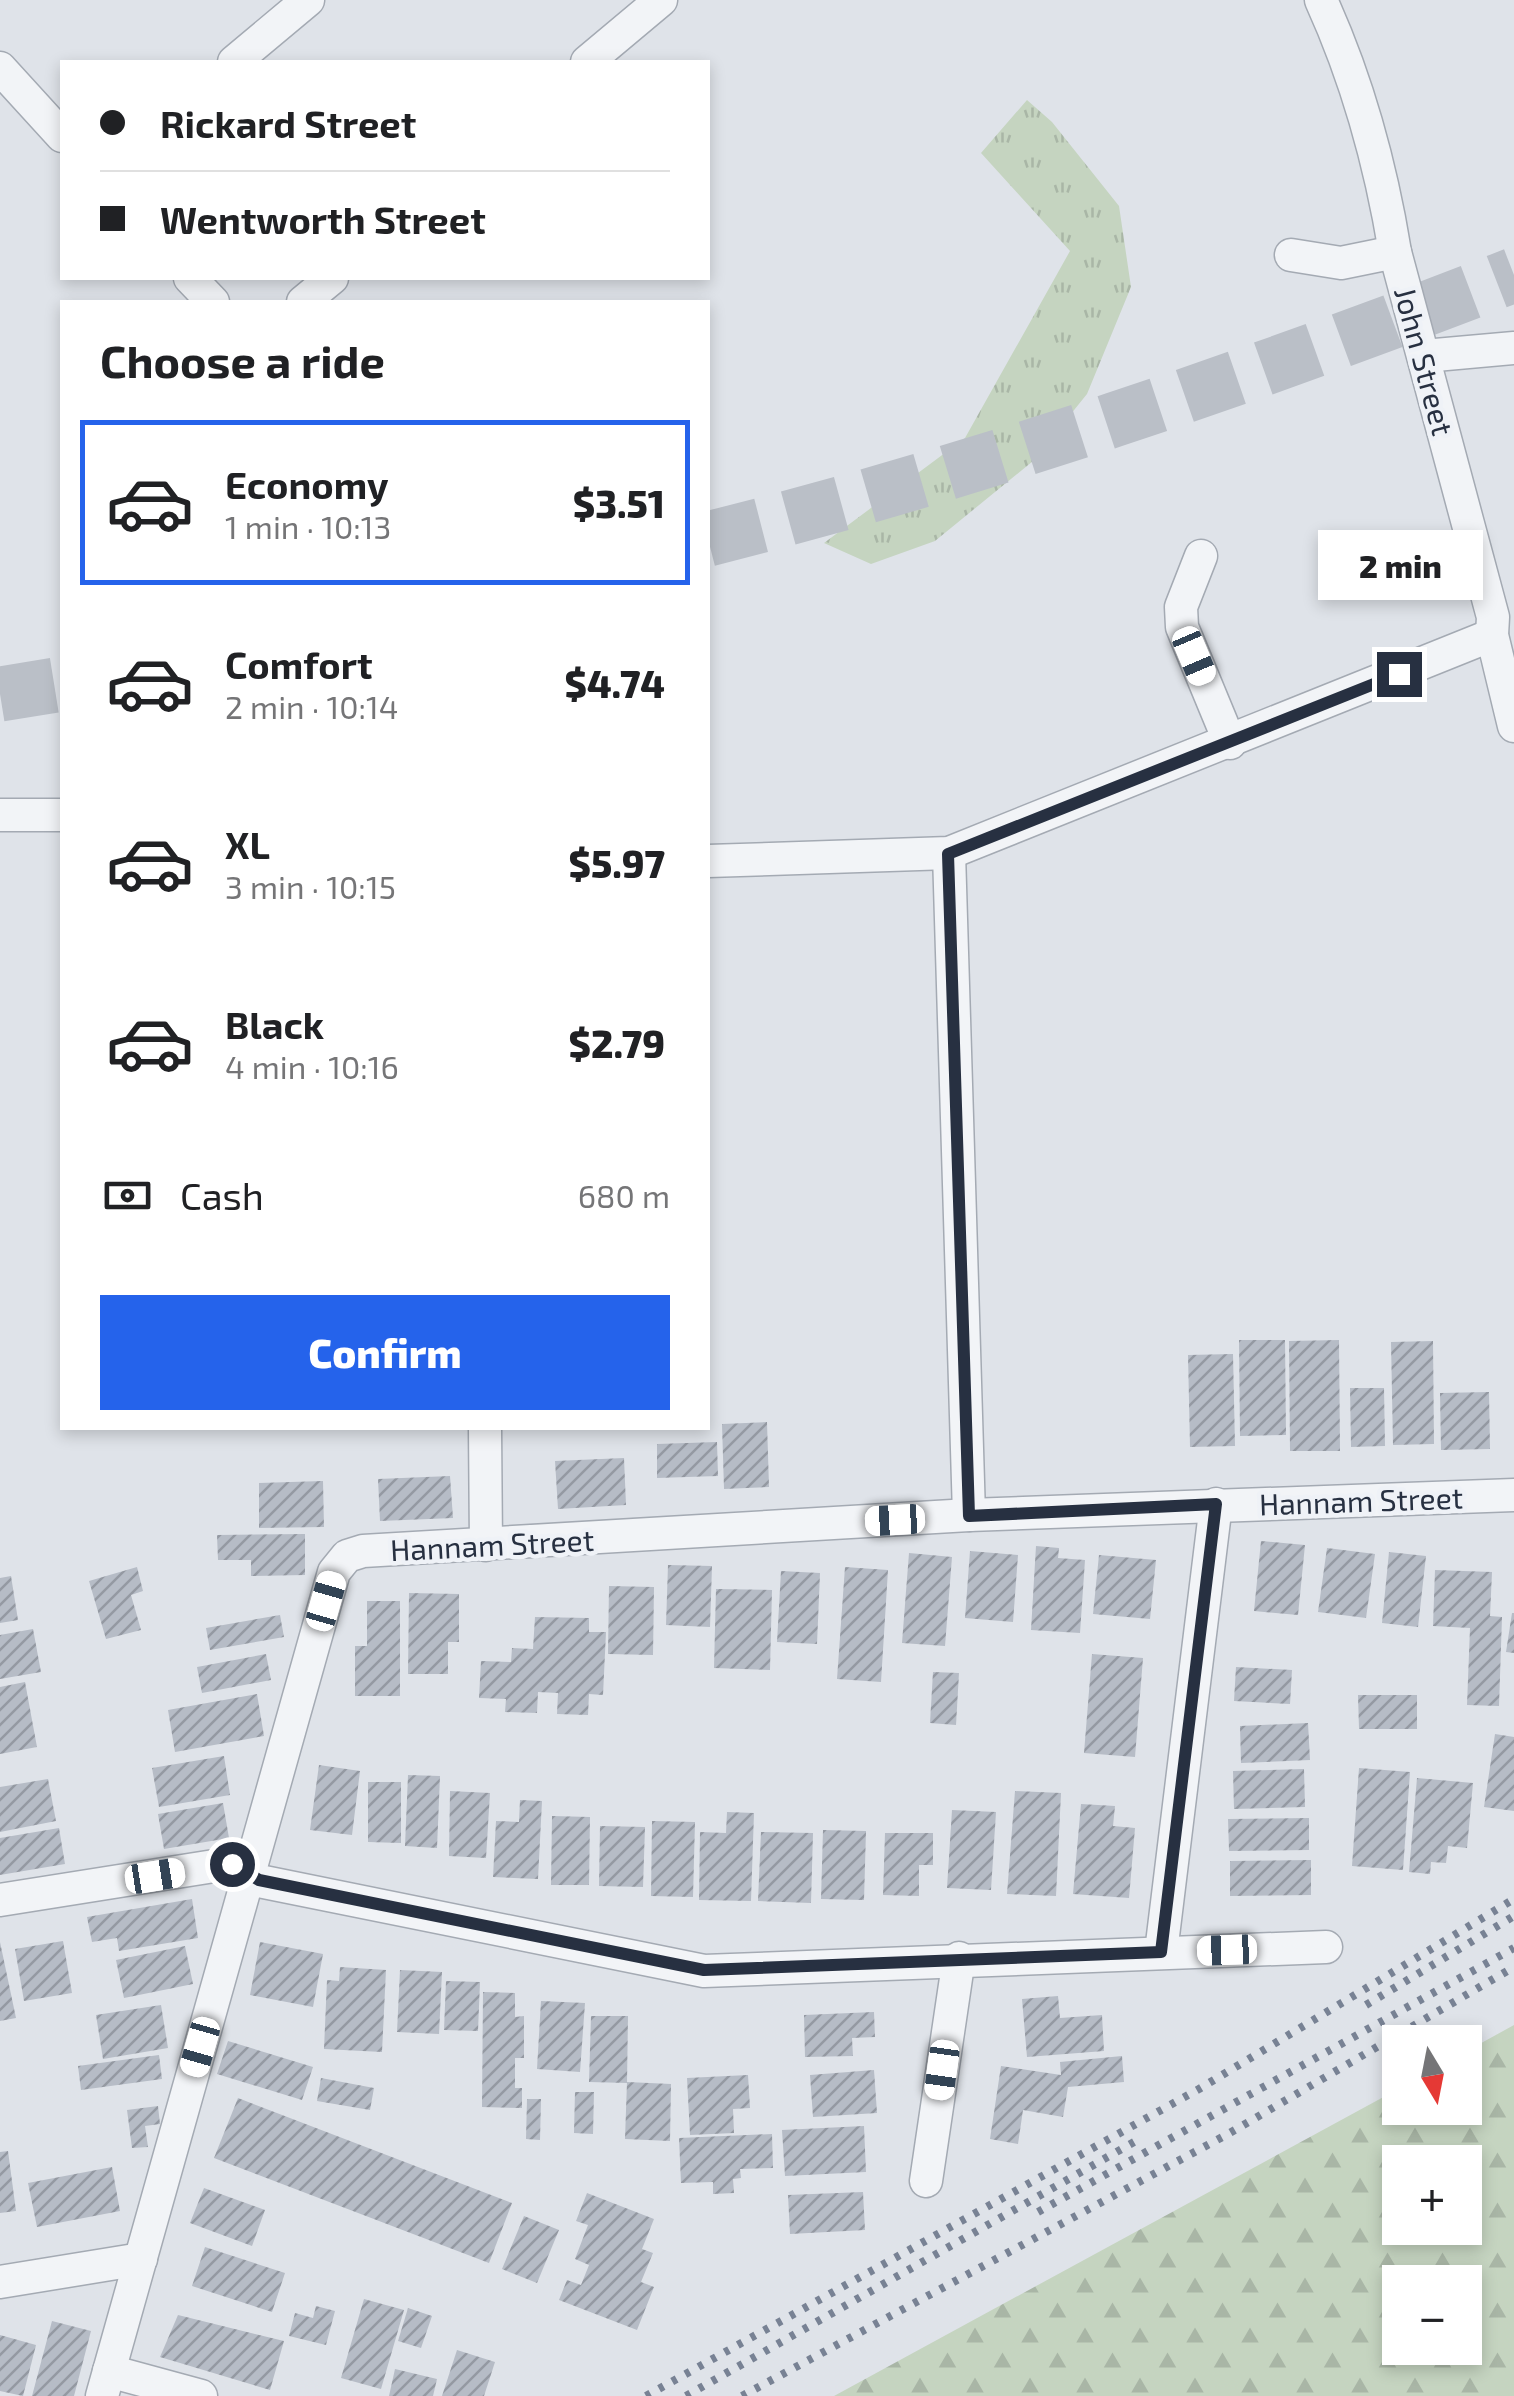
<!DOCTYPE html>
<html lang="en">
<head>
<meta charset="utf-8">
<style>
  :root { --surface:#fff; --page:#f2f2f2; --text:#202124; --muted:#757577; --line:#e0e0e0; --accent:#2563eb }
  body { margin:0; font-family:"Exo 2",sans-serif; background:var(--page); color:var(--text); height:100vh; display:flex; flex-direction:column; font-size:38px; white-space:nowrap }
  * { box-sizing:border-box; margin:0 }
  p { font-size:32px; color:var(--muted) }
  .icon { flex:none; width:55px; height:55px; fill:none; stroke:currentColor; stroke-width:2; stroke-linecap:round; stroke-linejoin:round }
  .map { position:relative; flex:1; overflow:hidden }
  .sheet { position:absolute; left:60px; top:300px; width:650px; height:1130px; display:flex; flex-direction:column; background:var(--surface); border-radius:0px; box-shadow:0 5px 15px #0003 }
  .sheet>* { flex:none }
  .banner { position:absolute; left:60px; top:60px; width:650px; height:220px; border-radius:0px; box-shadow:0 5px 15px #0003; display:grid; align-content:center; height:220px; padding:0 40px; background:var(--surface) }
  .needle { width:65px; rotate:170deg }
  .buttons { position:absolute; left:1382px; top:2025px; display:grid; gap:20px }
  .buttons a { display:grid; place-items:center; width:100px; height:100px; border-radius:0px; background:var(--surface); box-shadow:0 5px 15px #0003; font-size:50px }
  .end { position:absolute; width:45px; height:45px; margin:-22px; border:12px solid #273041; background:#fff; box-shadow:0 0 0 5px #fff }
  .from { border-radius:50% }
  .bubble { position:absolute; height:70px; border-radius:0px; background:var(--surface); box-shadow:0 5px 15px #0003; font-size:32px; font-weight:800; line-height:70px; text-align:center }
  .car { position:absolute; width:30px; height:60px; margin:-30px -15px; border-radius:12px; box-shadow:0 0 8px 2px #0007; background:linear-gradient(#fff 24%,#345 0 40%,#fff 0 76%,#345 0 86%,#fff 0) }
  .banner b { display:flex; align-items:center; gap:35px; height:95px; font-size:38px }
  .banner b+b { border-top:2px solid var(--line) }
  .banner i { width:25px; height:25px; background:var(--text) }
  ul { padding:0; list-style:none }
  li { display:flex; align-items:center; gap:30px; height:165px; margin:0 20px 15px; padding:0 20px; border:5px solid transparent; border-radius:0px }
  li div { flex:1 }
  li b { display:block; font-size:38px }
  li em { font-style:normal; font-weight:800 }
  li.current { border-color:var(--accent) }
  li>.icon { width:90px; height:90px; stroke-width:1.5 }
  h2 { padding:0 40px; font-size:45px; line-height:120px }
  .pay { display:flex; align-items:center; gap:25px; height:110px; padding:0 40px; font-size:38px }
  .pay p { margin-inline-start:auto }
  .primary-button { display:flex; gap:20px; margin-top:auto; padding:20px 40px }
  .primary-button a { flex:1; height:115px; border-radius:0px; background:var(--accent); color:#fff; font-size:40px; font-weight:800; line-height:115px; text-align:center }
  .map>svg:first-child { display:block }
</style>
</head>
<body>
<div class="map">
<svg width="1514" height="2396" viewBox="0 0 1514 2396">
  <defs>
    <pattern id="grass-tufts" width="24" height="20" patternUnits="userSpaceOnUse" patternTransform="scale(2.5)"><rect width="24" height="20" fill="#c5d4c0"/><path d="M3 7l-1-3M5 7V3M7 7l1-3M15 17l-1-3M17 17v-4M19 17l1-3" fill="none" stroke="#a9b6a6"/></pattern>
    <pattern id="forest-firs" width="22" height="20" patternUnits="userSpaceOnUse" patternTransform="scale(2.5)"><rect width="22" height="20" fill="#c5d4c0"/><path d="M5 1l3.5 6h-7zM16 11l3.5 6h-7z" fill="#a9b6a6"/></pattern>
    <pattern id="building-hatch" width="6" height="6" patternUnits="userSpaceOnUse" patternTransform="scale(2.5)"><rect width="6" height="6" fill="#b6bcc6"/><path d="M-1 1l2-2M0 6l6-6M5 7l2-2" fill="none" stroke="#9499a2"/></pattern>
  </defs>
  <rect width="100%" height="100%" fill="#dfe3e9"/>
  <polygon fill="url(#grass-tufts)" points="1027,100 1052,122 1119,206 1131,287 1087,394 1033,461 935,541 871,564 824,543 965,438 1070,251 981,153"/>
  <path fill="url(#forest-firs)" fill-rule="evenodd" d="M 1514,2025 L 1514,2396 L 834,2396 L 1400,2088 L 1400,2108 L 1465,2108 L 1465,2052 ZM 1400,2162 L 1465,2162 L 1465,2228 L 1400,2228 ZM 1400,2282 L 1465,2282 L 1465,2348 L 1400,2348 Z"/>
  <g fill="url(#building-hatch)">
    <polygon points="1239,1340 1285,1340 1286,1435 1240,1436"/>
    <polygon points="1339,1340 1340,1451 1290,1451 1289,1341"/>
    <polygon points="1433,1341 1434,1444 1393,1445 1391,1342"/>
    <polygon points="1233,1354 1235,1446 1190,1447 1188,1355"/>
    <polygon points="1350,1388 1384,1388 1385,1446 1351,1447"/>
    <polygon points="1489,1392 1490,1449 1441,1450 1440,1393"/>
    <polygon points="767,1422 769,1487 724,1489 722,1424"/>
    <polygon points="717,1442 718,1476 657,1478 657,1444"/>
    <polygon points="624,1458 626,1505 558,1509 555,1461"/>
    <polygon points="450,1476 453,1518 380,1521 378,1479"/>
    <polygon points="323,1481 324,1527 259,1528 259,1483"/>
    <polygon points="305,1534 305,1575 251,1576 251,1560 218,1560 217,1535"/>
    <polygon points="1261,1541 1305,1545 1298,1615 1254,1611"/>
    <polygon points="1036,1546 1059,1548 1058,1558 1085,1560 1080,1633 1031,1630"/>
    <polygon points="1327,1548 1375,1554 1366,1618 1318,1612"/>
    <polygon points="970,1551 1018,1555 1013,1622 965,1618"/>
    <polygon points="1389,1552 1426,1556 1418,1627 1382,1623"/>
    <polygon points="909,1553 952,1557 945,1646 902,1643"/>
    <polygon points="1099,1555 1156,1560 1150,1619 1093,1614"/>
    <polygon points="668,1565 712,1566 710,1627 666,1625"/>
    <polygon points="137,1567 143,1591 131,1595 141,1630 106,1639 89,1581"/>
    <polygon points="845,1567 888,1570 881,1682 837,1679"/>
    <polygon points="1435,1570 1492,1572 1490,1616 1502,1617 1499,1706 1467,1705 1470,1628 1433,1626"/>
    <polygon points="781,1571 820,1573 817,1644 777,1642"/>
    <polygon points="11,1576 18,1620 0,1623 0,1578"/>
    <polygon points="609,1586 654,1587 653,1655 608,1654"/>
    <polygon points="716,1589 772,1590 770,1670 714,1668"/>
    <polygon points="409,1593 459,1594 459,1642 448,1642 448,1674 408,1674"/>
    <polygon points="367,1601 400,1601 400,1696 355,1696 355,1646 367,1646"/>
    <polygon points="1512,1613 1514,1613 1514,1653 1506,1652"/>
    <polygon points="280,1615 284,1637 210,1650 206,1628"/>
    <polygon points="535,1617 589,1618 589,1632 606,1632 603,1695 589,1694 588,1715 557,1714 558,1693 538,1692 537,1713 505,1712 506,1699 479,1698 481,1661 511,1662 512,1648 533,1649"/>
    <polygon points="33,1629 41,1672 0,1679 0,1635"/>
    <polygon points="266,1654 271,1680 202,1693 197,1667"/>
    <polygon points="1092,1654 1143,1658 1135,1757 1084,1753"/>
    <polygon points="1236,1667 1292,1670 1290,1704 1234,1701"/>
    <polygon points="933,1672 959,1673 956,1725 930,1723"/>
    <polygon points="25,1682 37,1747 0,1754 0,1687"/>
    <polygon points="257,1694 264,1736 175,1752 168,1710"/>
    <polygon points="1358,1695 1417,1695 1417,1729 1359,1729"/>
    <polygon points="1308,1723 1310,1760 1241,1763 1240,1726"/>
    <polygon points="1495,1734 1514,1737 1514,1811 1484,1807"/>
    <polygon points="224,1756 230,1795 159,1807 152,1768"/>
    <polygon points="319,1765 360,1771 352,1835 310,1830"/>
    <polygon points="1359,1768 1410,1772 1403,1870 1352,1866"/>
    <polygon points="1304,1769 1305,1807 1234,1809 1233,1771"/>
    <polygon points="408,1775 440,1776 437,1848 405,1846"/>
    <polygon points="1417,1778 1473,1783 1467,1848 1448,1846 1446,1863 1431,1862 1430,1874 1409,1872"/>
    <polygon points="48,1779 56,1821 0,1832 0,1787"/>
    <polygon points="368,1782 401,1782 401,1843 368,1842"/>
    <polygon points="450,1791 490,1793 486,1858 449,1856"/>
    <polygon points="1015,1791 1061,1793 1056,1896 1007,1894"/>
    <polygon points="520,1800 542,1801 538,1879 493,1877 496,1821 519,1822"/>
    <polygon points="223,1803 229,1838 164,1849 158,1814"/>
    <polygon points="1081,1804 1115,1806 1113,1826 1135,1828 1129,1898 1073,1894"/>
    <polygon points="952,1810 996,1812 991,1890 947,1888"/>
    <polygon points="727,1812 754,1813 751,1901 699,1900 700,1832 726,1833"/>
    <polygon points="552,1816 590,1817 589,1885 551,1885"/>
    <polygon points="1309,1818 1309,1850 1229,1851 1228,1819"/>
    <polygon points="652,1821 695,1822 693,1897 651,1896"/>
    <polygon points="600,1826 645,1827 643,1887 599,1886"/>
    <polygon points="59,1828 65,1864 0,1875 0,1838"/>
    <polygon points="823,1830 866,1831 864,1900 821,1899"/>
    <polygon points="761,1832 813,1833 811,1903 758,1901"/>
    <polygon points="885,1833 933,1833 933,1865 919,1865 919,1896 883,1895"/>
    <polygon points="1311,1860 1311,1895 1230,1896 1230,1861"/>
    <polygon points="192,1899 198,1938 119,1951 117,1938 92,1942 87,1917"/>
    <polygon points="63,1941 72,1993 24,2001 15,1949"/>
    <polygon points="0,1942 16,2018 0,2021"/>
    <polygon points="260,1942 323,1954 313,2007 250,1995"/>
    <polygon points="185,1946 193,1984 124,1998 116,1960"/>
    <polygon points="340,1967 386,1970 382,2052 324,2049 327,1980 339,1981"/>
    <polygon points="400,1970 442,1972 439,2034 397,2032"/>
    <polygon points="446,1981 480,1982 478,2031 444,2030"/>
    <polygon points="483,1992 515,1993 515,2017 524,2016 524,2058 515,2058 515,2088 522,2088 522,2108 482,2107"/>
    <polygon points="1058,1996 1060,2018 1102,2015 1104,2051 1027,2057 1022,1999"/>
    <polygon points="541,2001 585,2003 580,2072 537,2069"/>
    <polygon points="161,2005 168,2048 103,2059 96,2015"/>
    <polygon points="874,2012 875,2037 852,2038 853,2056 805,2057 804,2015"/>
    <polygon points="591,2016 628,2016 627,2083 589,2082"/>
    <polygon points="228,2041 313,2067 302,2100 217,2074"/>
    <polygon points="159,2055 162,2079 81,2090 78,2066"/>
    <polygon points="1122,2056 1124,2082 1068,2087 1063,2117 1023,2110 1018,2144 990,2139 1001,2066 1061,2075 1060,2062"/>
    <polygon points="874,2070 877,2113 813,2117 810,2075"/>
    <polygon points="748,2075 750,2108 733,2109 734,2133 690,2135 687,2078"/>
    <polygon points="321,2078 374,2088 370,2110 317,2101"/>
    <polygon points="627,2082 671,2084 670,2141 625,2139"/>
    <polygon points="575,2092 594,2092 593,2134 574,2133"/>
    <polygon points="238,2098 512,2203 489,2263 214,2158"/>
    <polygon points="527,2099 541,2099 540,2140 526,2139"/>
    <polygon points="158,2106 160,2124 145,2126 148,2147 132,2148 127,2110"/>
    <polygon points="864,2126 866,2172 785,2176 782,2130"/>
    <polygon points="772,2134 773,2168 740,2169 741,2178 733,2179 734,2193 713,2194 713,2182 681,2183 679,2138"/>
    <polygon points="8,2151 16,2211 0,2213 0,2152"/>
    <polygon points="112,2167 120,2211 37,2227 28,2183"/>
    <polygon points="204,2188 265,2210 252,2246 190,2223"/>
    <polygon points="863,2192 865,2230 790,2234 788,2195"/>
    <polygon points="587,2193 654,2219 642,2249 653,2253 641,2282 654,2287 637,2330 559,2300 567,2280 581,2285 589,2265 575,2259 588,2225 576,2221"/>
    <polygon points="524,2216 559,2230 537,2283 502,2269"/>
    <polygon points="205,2247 285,2273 272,2312 192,2286"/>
    <polygon points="364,2299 404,2310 381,2389 341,2378"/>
    <polygon points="316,2306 335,2311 326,2345 289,2336 295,2313 313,2318"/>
    <polygon points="408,2308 432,2316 421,2348 398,2341"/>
    <polygon points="178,2315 284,2341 270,2390 160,2357"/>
    <polygon points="52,2321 91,2331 74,2396 32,2396"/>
    <polygon points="0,2335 36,2345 23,2396 0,2391"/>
    <polygon points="457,2350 495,2362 484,2396 442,2396"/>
    <polygon points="395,2369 437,2379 433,2396 389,2396"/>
  </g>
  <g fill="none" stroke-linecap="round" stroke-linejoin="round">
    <g stroke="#babfc7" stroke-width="55" stroke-dasharray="55 28" stroke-linecap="butt">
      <path d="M 708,539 C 978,471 1255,376 1514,275"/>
      <polyline points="0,694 62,684"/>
    </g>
    <g stroke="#a4aab3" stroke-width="35">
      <g id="street">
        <path d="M 1321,0 C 1357,79 1381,166 1395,252 L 1493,617 L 1492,635 L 1514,726"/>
        <polyline points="234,62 308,0"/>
        <polyline points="587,62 661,0"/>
        <polyline points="0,68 62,136"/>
        <polyline points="1291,255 1341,263 1395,252"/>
        <polyline points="190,278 213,302"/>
        <polyline points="303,302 332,278"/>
        <polyline points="1424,356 1514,348"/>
        <polyline points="1201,556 1181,607 1182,627 1230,743"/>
        <polyline points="0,815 62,815"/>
        <polyline points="949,853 969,1515"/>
        <polyline points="708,861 949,853 1492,635"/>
        <polyline points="485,1428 486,1545"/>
        <polyline points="0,1900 233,1863 259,1881 704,1971 1326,1947"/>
        <polyline points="1161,1952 1216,1504"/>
        <polyline points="926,2181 959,1958"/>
        <polyline points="0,2282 141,2259"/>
        <polyline points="109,2371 201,2396"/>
        <polyline points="102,2396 334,1572 347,1556 363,1551 969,1515 1514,1495"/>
      </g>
    </g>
    <use href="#street" stroke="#f2f4f7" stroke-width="32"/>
    <g stroke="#788294" stroke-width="8" stroke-dasharray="5 10" stroke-linecap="butt">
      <polyline points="1366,2005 1514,1916"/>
      <polyline points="1038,2212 1514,1948"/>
      <polyline points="646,2396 1199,2089 1514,1899"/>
      <polyline points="686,2396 1134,2142"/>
      <polyline points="742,2396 1228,2134 1514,1967"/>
    </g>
  </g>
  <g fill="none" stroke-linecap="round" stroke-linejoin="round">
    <polyline stroke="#273041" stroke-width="12" points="232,1864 259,1880 704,1970 1161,1952 1216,1504 969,1516 948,854 1399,674"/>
  </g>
  <g text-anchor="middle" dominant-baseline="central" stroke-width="9" stroke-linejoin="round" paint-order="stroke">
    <g font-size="30" fill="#273041" stroke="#eff2f7">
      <text transform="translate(1425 361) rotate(75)">John Street</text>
      <text transform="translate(1361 1500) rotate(-2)">Hannam Street</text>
      <text transform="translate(492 1544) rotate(-3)">Hannam Street</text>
    </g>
  </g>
</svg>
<div class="buttons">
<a><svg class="needle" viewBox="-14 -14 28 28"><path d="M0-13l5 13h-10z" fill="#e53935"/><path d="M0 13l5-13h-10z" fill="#757577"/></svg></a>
<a>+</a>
<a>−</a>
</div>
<i class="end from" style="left:232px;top:1864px"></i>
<i class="end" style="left:1399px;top:674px"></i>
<div class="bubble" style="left:1318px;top:530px;width:165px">2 min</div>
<i class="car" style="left:1194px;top:656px;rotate:157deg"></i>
<i class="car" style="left:895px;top:1520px;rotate:267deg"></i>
<i class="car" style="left:326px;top:1601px;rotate:16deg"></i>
<i class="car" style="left:155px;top:1876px;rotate:81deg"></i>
<i class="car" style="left:1227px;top:1950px;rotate:268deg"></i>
<i class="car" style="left:200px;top:2047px;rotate:196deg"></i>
<i class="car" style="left:942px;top:2070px;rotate:188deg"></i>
<div class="banner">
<b><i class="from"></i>Rickard Street</b>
<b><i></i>Wentworth Street</b>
</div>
<section class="sheet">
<h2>Choose a ride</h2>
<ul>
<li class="current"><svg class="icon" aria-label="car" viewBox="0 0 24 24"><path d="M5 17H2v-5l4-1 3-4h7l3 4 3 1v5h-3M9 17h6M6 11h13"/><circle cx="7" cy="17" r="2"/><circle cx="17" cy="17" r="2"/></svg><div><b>Economy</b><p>1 min · 10:13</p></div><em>$3.51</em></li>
<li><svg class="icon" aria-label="car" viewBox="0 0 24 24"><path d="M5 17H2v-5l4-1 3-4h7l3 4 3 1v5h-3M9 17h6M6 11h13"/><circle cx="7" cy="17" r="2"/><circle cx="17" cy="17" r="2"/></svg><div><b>Comfort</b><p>2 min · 10:14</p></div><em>$4.74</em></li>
<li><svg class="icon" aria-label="car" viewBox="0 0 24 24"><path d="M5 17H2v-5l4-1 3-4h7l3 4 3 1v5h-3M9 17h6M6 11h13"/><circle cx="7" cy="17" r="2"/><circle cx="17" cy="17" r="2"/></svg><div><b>XL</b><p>3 min · 10:15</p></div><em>$5.97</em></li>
<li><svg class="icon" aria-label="car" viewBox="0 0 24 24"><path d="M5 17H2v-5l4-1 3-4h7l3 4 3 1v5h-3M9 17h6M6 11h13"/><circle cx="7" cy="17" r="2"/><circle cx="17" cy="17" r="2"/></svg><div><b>Black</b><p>4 min · 10:16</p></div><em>$2.79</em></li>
</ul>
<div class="pay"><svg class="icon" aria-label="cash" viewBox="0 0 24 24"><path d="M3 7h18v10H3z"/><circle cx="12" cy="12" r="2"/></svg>Cash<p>680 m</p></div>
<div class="primary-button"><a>Confirm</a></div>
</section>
</div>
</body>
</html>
